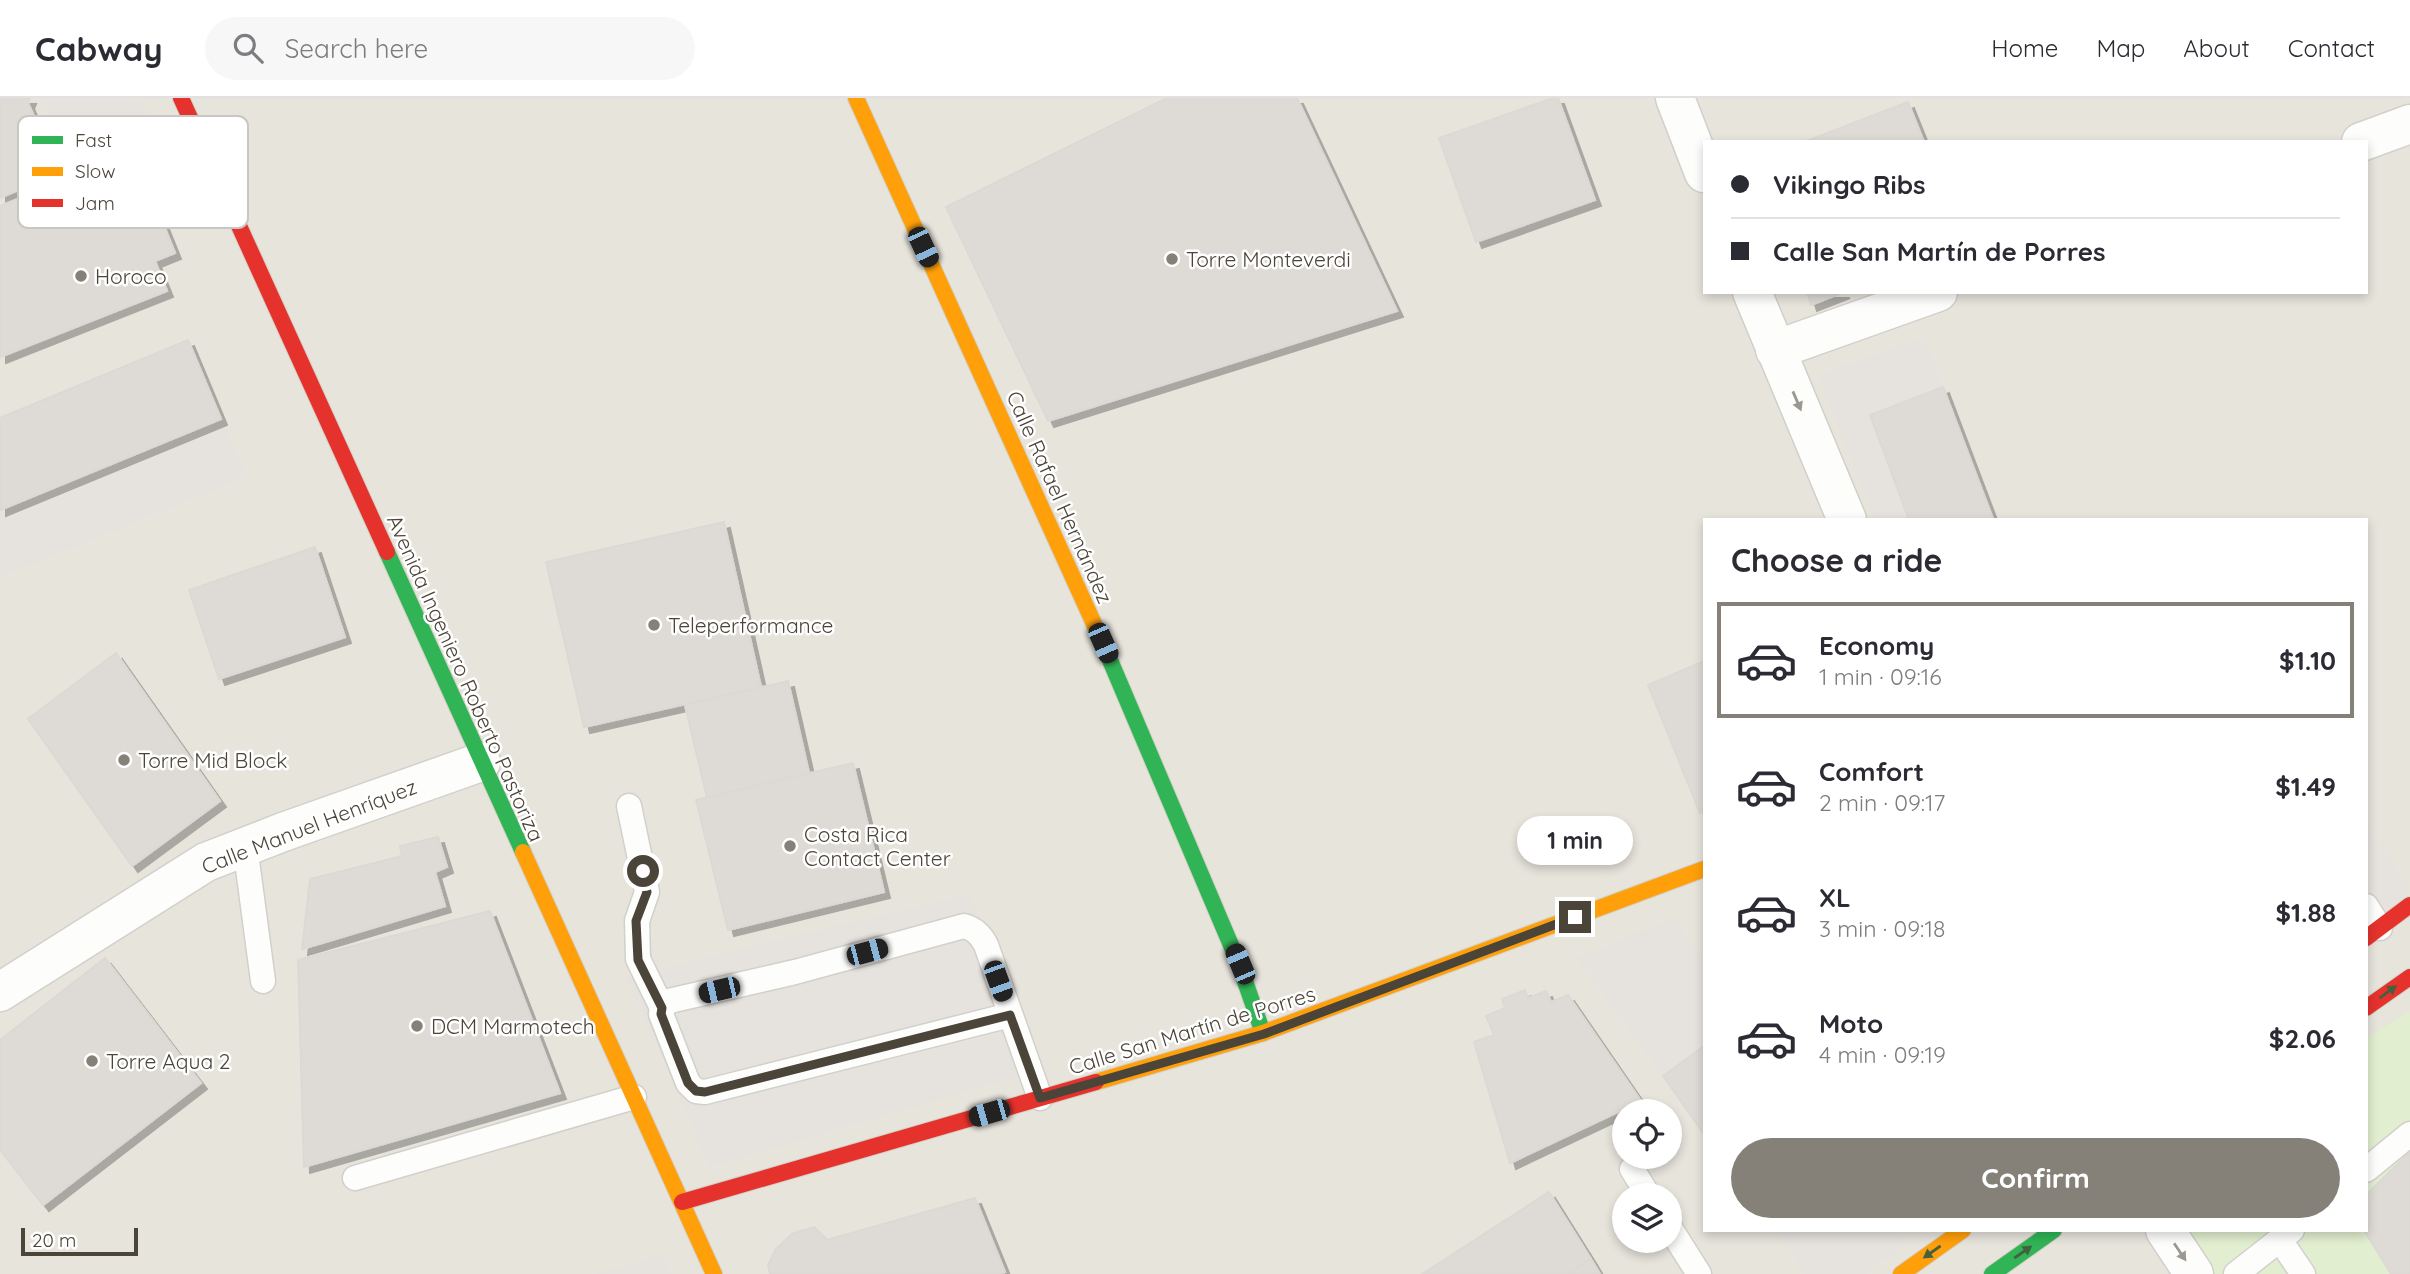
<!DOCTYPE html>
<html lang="en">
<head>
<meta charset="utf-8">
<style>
  :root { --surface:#fff; --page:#f7f7f7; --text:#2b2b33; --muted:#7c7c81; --line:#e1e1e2; --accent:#868178 }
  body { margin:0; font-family:Quicksand,sans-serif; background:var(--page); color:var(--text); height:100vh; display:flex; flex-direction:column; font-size:26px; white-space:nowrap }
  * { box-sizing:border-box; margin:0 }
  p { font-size:23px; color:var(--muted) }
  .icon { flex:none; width:38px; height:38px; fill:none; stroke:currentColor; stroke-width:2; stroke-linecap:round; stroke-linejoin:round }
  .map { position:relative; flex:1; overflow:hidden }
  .panel { position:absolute; left:1703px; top:420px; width:665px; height:714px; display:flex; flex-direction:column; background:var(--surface); border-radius:0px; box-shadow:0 4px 10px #0003 }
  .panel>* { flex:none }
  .banner { position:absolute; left:1703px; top:42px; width:665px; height:154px; border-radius:0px; box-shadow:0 4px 10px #0003; display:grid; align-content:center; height:154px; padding:0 28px; background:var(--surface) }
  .fabs { position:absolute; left:1612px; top:1001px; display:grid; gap:14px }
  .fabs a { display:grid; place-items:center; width:70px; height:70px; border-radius:50%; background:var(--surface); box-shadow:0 4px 10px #0003; font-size:35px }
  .scale { position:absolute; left:21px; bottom:18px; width:117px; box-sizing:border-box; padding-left:7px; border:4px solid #4b4439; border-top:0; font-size:19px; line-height:24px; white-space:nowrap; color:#4b4439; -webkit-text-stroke:5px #fff; paint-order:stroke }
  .end { position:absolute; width:32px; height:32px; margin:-16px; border:9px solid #4b4439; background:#fff; box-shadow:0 0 0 4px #fff }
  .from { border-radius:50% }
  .bubble { position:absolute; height:49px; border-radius:24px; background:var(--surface); box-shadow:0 4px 10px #0003; font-size:23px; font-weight:800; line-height:49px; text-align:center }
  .car { position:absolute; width:21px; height:42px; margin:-21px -10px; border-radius:9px; box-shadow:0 0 5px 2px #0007; background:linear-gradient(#222 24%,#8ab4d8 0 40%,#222 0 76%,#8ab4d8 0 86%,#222 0) }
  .banner b { display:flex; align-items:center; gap:24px; height:66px; font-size:26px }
  .banner b+b { border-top:2px solid var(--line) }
  .banner i { width:18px; height:18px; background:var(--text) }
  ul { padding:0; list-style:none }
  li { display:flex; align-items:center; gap:21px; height:116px; margin:0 14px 10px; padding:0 14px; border:4px solid transparent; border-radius:0px }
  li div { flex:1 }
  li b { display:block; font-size:26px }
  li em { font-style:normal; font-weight:800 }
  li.on { border-color:var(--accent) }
  li>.icon { width:63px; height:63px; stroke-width:1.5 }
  h2 { padding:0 28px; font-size:32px; line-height:84px }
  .cta { display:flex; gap:14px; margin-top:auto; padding:14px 28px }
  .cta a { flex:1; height:80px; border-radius:42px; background:var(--accent); color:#fff; font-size:28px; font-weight:800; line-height:80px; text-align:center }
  header { display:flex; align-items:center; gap:42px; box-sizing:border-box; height:98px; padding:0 35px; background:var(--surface); border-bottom:2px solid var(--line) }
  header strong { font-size:33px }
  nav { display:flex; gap:38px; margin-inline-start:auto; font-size:24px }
  .search { width:490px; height:63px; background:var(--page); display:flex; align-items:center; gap:18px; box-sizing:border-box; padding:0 24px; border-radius:38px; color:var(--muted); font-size:26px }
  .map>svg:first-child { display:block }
</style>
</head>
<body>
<header>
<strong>Cabway</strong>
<div class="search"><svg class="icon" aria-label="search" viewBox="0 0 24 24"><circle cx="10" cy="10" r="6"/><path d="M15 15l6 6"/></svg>Search here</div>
<nav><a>Home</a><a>Map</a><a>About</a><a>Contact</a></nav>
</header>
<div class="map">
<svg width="2410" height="1176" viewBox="0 0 2410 1176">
  <defs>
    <filter id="shadow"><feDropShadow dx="6" dy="6" stdDeviation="0" flood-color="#0004"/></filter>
  </defs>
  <rect width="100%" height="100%" fill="#f4f2ee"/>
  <path fill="#e7e4dc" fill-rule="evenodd" d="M 0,0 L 2410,0 L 2410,1176 L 0,1176 ZM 1704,44 L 2366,44 L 2366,194 L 1704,194 ZM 1704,422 L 2366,422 L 2366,1132 L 1704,1132 ZM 1624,1013 L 1670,1013 L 1670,1059 L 1624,1059 ZM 1624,1097 L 1670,1097 L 1670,1143 L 1624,1143 Z"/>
  <polygon fill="#e1eecf" points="2410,913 2410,1176 2215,1176 2186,1132 2366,1132 2366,941"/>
  <g fill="#e6e3df">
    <polygon points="42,0 139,0 155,35 76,72"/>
    <polygon points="1924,239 1943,289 1870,317 1909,422 1875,422 1818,277"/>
    <polygon points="221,321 247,379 0,479 0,412"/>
    <polygon points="2366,727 2410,791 2366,836"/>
    <polygon points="968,796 1043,971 710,1069 626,879"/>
    <polygon points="1674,820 1704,864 1704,948 1663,978 1577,860"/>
    <polygon points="1774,1132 1897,1132 1907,1145 1866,1176 1806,1176"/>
    <polygon points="663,1157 671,1176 595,1176"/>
  </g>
  <g fill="#dedbd6" stroke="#dcd9d4" stroke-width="2" filter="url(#shadow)">
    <polygon points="0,0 30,0 28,5 45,43 61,40 53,77 0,100"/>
    <polygon points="1167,0 1297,0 1397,213 1048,323 946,109"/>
    <polygon points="1553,0 1558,0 1595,102 1476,144 1439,40"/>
    <polygon points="1908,4 1924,44 1804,44"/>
    <polygon points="104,68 113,89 122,86 130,107 152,98 175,155 155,163 167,193 0,259 0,108"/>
    <polygon points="1807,194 1844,194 1811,207"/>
    <polygon points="188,242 221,321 0,412 0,320"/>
    <polygon points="1943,289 1993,421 1991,422 1909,422 1870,317"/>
    <polygon points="724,424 761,589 584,629 546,464"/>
    <polygon points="315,449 345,539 219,581 189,492"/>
    <polygon points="116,555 220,703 132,768 28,621"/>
    <polygon points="1704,563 1704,713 1700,715 1648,587"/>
    <polygon points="788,583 809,675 707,700 685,607"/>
    <polygon points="853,665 884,794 728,832 696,702"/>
    <polygon points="438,739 447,769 435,774 445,808 302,851 310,781 402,758 400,748"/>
    <polygon points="490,813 560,995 304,1069 298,862"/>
    <polygon points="105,860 201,985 43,1107 0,1052 0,942"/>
    <polygon points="1525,892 1528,900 1546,893 1551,904 1568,897 1641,1003 1510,1065 1474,944 1494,937 1486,918 1505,910 1502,901"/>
    <polygon points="1704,948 1704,1036 1663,978"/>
    <polygon points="2410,1054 2410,1176 2391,1176 2364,1132 2366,1132 2366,1097"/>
    <polygon points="1549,1094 1591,1161 1568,1176 1422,1176"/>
    <polygon points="975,1100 1005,1174 1000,1176 770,1176 768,1167 775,1152 792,1136 814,1129 827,1142"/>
    <polygon points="1591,1161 1600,1176 1568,1176"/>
  </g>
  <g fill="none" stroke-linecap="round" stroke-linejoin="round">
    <g stroke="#d2d0cb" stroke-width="27">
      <g id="lane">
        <polyline points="629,708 647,794 637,823 638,861 662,910"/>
        <polyline points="245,748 263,883"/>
        <polyline points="2366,808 2380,830"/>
        <path d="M 1010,917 L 705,994 L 696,993 L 688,985 L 661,916 L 662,910 L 669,903 L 795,874 L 964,828 C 975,831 981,837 986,847 L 1040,1000"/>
        <polyline points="1632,1071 1648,1097"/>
        <polyline points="2366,1072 2410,1036"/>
        <polyline points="355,1080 634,999"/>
        <polyline points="1670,1130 1699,1176"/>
        <polyline points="2280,1142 2303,1176"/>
        <polyline points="2236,1176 2292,1132"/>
      </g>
    </g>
    <g stroke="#d2d0cb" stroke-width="41">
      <g id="street">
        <polyline points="1675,0 1704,75"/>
        <polyline points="2361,44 2410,26"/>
        <polyline points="1752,194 1847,422"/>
        <polyline points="1775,252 1938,194"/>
        <polyline points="0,894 206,764 283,734 481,664"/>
        <polyline points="2165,1132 2194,1176"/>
      </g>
    </g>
    <g stroke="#d3cfc5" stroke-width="18">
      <g id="fast">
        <polyline points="387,454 523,754"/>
        <polyline points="1104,548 1239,866 1263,935"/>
        <polyline points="1992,1176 2054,1132"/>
      </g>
    </g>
    <g stroke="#d3cfc5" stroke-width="18">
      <g id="slow">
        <polyline points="856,0 1104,548"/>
        <polyline points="523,754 714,1176"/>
        <polyline points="1096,984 1263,935 1704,771"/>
        <polyline points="1901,1176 1963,1132"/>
      </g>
    </g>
    <g stroke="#d3cfc5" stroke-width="18">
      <g id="jam">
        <polyline points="181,0 387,454"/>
        <polyline points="2366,840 2410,807"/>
        <polyline points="2366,910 2410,879"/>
        <polyline points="682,1104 1096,984"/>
      </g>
    </g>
    <use href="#lane" stroke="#fdfdfc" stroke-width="24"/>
    <use href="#street" stroke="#fdfdfc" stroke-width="38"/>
    <use href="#fast" stroke="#30b455" stroke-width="16"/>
    <use href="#slow" stroke="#ff9f0a" stroke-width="16"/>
    <use href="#jam" stroke="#e5322d" stroke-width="16"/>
  </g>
  <defs><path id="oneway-solid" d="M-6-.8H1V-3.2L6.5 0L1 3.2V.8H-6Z" transform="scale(1.75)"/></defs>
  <g fill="#9b9791">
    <use href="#oneway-solid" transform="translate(1797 303) rotate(67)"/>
    <use href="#oneway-solid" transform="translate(2180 1154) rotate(56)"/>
  </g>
  <g fill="#446040">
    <use href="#oneway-solid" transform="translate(2388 894) rotate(-36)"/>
    <use href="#oneway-solid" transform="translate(1932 1154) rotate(145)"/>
    <use href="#oneway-solid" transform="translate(2023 1154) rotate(-35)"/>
  </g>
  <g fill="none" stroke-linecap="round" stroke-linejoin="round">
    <polyline stroke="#4b4439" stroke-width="9" points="643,773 647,794 636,823 638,862 662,910 661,916 688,985 696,993 705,994 1010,917 1040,1000 1264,936 1575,819"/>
  </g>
  <g fill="#868178" stroke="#fff" stroke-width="2.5">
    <circle cx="1172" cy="161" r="7"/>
    <circle cx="81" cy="178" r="7"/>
    <circle cx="654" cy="527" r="7"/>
    <circle cx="124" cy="662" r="7"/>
    <circle cx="790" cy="748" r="7"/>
    <circle cx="417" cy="928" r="7"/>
    <circle cx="92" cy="963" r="7"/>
  </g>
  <g text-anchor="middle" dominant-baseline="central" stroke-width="5" stroke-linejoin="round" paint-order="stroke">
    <g font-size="21" fill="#4b4439" stroke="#fff" text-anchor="start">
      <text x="1186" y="161">Torre Monteverdi</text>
      <text x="95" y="178">Horoco</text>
      <text x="668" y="527">Teleperformance</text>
      <text x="138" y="662">Torre Mid Block</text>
      <text x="804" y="736">Costa Rica<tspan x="804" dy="24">Contact Center</tspan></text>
      <text x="431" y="928">DCM Marmotech</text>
      <text x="106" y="963">Torre Aqua 2</text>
    </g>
    <g font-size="21" fill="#4b4439" stroke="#fff">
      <text transform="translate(1060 399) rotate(66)">Calle Rafael Hernández</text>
      <text transform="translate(466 580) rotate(66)">Avenida Ingeniero Roberto Pastoriza</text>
      <text transform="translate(309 728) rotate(-21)">Calle Manuel Henríquez</text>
      <text transform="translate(1192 932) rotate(-17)">Calle San Martín de Porres</text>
    </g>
  </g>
  <rect x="18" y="18" width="230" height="112" rx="10" fill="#fff" stroke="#c9c7c4" stroke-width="2"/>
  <rect x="32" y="38" width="31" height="8" fill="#30b455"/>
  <rect x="32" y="69" width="31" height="9" fill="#ff9f0a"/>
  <rect x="32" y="101" width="31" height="8" fill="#e5322d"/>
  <g font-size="19" fill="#4b4439">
    <text x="75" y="49">Fast</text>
    <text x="75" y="80">Slow</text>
    <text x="75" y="112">Jam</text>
  </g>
</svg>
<div class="fabs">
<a><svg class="icon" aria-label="locate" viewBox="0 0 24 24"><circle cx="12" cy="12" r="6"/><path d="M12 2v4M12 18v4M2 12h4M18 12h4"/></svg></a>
<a><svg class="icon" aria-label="layers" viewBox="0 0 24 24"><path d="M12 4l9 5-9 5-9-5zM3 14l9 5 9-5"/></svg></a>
</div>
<div class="scale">20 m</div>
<i class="end from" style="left:643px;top:773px"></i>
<i class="end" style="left:1575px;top:819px"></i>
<div class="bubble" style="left:1517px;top:718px;width:116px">1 min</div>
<i class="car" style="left:923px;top:149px;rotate:155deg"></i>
<i class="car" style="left:1103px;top:545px;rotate:156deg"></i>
<i class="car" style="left:867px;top:854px;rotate:75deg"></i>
<i class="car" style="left:1240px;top:866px;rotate:337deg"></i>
<i class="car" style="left:998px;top:883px;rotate:160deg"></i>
<i class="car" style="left:719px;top:892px;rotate:257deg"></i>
<i class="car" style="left:989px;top:1015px;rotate:254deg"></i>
<div class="banner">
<b><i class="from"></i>Vikingo Ribs</b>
<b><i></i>Calle San Martín de Porres</b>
</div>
<section class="panel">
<h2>Choose a ride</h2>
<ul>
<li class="on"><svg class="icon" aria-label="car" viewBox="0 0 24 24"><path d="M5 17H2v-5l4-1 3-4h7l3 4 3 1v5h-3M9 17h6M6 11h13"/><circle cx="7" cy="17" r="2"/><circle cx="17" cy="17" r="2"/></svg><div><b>Economy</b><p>1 min · 09:16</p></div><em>$1.10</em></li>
<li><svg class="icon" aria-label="car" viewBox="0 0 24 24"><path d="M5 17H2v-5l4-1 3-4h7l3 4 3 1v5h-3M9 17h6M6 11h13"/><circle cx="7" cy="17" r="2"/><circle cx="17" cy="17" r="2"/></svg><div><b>Comfort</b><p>2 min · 09:17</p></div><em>$1.49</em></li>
<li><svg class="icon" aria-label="car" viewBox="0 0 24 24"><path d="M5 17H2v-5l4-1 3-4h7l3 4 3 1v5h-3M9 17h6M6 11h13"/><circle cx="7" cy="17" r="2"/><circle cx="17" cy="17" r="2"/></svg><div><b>XL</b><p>3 min · 09:18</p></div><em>$1.88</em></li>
<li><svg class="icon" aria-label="car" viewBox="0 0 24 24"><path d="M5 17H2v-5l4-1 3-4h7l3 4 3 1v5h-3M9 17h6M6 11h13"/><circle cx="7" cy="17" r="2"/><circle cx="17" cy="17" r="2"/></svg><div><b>Moto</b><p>4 min · 09:19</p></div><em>$2.06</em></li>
</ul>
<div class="cta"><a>Confirm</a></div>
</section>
</div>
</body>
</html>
